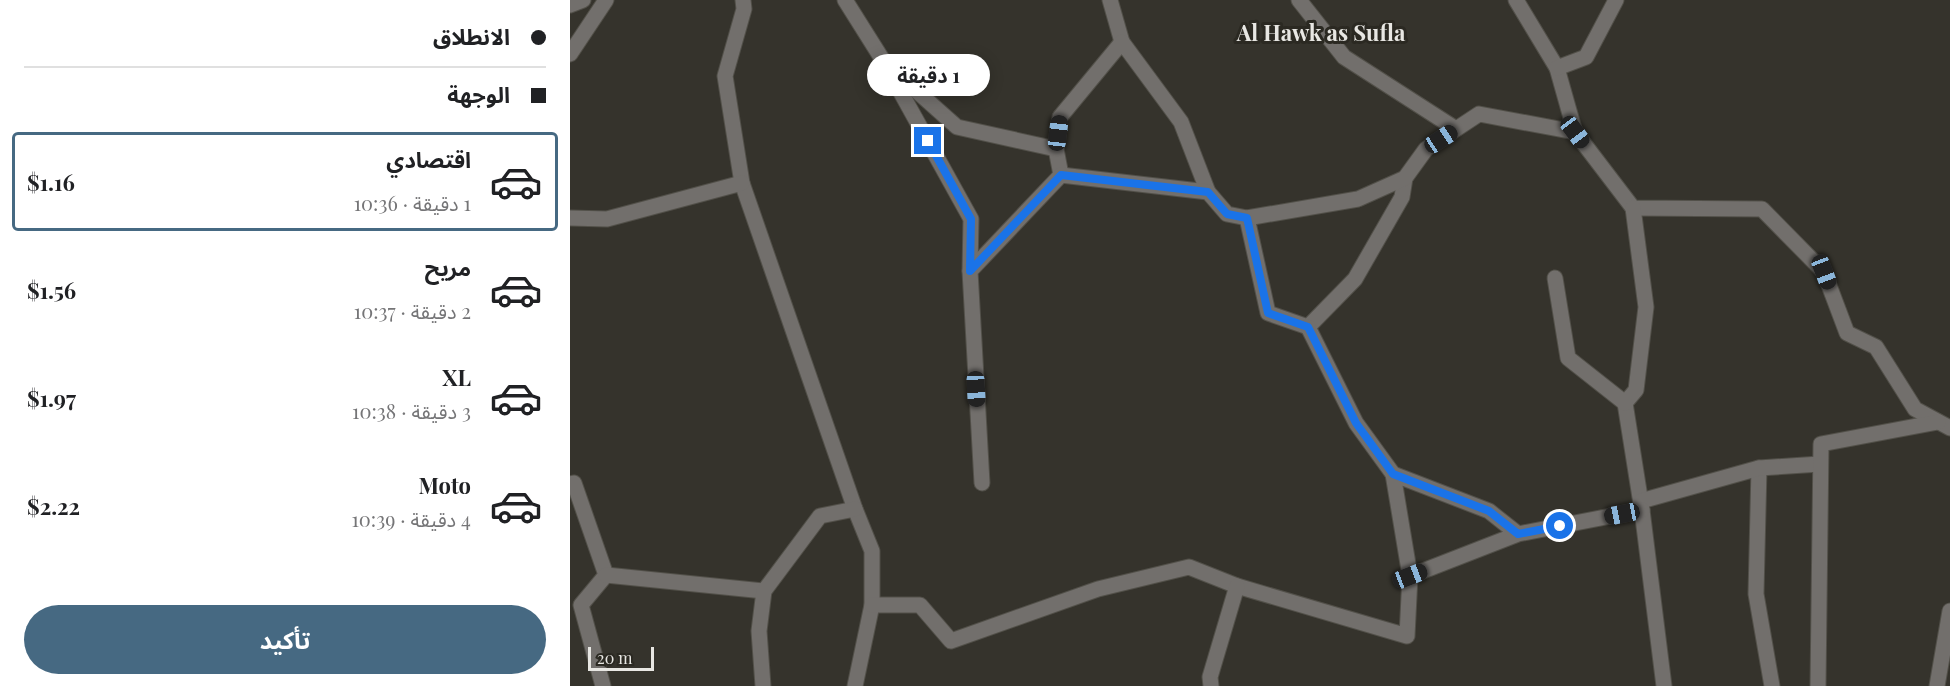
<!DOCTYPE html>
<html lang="ar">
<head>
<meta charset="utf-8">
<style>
  :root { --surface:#fff; --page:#f6f6f6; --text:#202124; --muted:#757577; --line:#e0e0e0; --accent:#466982 }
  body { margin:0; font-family:"Playfair Display","Noto Sans Arabic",serif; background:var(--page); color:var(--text); direction:rtl; height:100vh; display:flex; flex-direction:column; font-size:22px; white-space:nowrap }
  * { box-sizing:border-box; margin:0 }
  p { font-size:20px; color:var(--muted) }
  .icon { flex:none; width:33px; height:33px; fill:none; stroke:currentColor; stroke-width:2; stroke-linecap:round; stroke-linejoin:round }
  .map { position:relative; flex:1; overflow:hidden; direction:ltr }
  .sheet { display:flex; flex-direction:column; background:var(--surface); width:570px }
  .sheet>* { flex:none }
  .top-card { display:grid; align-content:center; height:132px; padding:0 24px; background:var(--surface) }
  .scale { position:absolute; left:18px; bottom:15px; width:66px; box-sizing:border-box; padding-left:6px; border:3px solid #e8e7e3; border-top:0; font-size:16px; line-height:21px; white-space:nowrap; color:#e8e7e3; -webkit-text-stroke:4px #2b2922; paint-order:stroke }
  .end { position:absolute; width:27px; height:27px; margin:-14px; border:8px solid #1a73e8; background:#fff; box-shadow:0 0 0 3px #fff }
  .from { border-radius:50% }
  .bubble { position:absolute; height:42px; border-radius:21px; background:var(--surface); box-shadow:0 3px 15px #0003; font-size:20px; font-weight:700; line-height:42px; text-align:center; direction:rtl }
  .car { position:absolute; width:18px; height:36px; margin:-18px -9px; border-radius:8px; box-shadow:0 0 4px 2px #0007; background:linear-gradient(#222 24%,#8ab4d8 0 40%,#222 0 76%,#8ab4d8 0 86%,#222 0) }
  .top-card b { display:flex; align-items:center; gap:21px; height:57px; font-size:22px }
  .top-card b+b { border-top:2px solid var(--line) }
  .top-card i { width:15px; height:15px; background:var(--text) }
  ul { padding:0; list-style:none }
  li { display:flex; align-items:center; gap:18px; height:99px; margin:0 12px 9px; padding:0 12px; border:3px solid transparent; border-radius:6px }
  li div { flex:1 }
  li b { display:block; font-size:22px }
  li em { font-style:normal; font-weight:700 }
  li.selected { border-color:var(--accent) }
  li>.icon { width:54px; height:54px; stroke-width:1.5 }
  .action { display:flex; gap:12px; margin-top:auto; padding:12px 24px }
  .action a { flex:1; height:69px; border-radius:36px; background:var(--accent); color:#fff; font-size:24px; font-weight:700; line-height:69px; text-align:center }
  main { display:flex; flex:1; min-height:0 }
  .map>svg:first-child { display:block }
</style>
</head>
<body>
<main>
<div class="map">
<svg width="1380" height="686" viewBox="0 0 1380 686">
  <rect width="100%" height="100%" fill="#35332c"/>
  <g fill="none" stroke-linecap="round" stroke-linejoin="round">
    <g stroke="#525049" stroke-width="17">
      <g id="minor">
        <polyline points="173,0 174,9 155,76 172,183 285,509 302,551 302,605 285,686"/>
        <polyline points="275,0 314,62 401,219 400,271"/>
        <polyline points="540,0 552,42"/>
        <polyline points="729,0 774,57 886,129"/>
        <polyline points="946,0 987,68 1005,132 1063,208 1192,209 1254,272 1277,333 1306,347 1345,409 1380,428"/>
        <polyline points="0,5 13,0"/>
        <polyline points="0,54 36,0"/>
        <polyline points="987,68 1016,57 1046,0"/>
        <polyline points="323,70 387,127 486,149 491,175"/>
        <polyline points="486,149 490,117 552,42 611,122 638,192"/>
        <polyline points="1063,208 1076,307 1066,390 1055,403 1072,510 1094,686"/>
        <polyline points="0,218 37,219 172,183"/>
        <polyline points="677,218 698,313 738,327 785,279 832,197 835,178"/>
        <polyline points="985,278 998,358 1055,403"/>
        <polyline points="738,327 786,423 823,474"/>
        <polyline points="1189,468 1186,594 1202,686"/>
        <polyline points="412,483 400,271 491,175 638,192 657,214 677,218 788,199 835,178 856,149 909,114 1005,132"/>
        <polyline points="0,484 4,483 36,575 11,605 33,686"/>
        <polyline points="1071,501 1189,468 1250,464"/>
        <polyline points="948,534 840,576 823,474 919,511 948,534 1072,510"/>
        <polyline points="36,575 194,591"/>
        <polyline points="302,605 350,605 381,641 528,589 619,567 667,586 837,636 840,576"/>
        <polyline points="193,686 189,631 194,591 250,516 285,509"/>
        <polyline points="641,686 640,677 667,586"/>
        <polyline points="1248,686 1251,444 1368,422"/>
        <polyline points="1367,686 1380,611"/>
      </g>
    </g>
    <use href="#minor" stroke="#726f6c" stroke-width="15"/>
  </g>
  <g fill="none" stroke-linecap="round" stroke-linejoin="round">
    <polyline stroke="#1a73e8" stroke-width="8" points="358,141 401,219 400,271 491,175 638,192 657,214 677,218 698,313 738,327 786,423 823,474 919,511 948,534 990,526"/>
  </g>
  <g text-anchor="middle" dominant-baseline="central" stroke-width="6" stroke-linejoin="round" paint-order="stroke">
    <g font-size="22" font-weight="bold" fill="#e8e7e3" stroke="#2b2922">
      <text x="751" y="32">Al Hawk as Sufla</text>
    </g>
  </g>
</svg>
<div class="scale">20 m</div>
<i class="end from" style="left:990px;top:526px"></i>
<i class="end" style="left:358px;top:141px"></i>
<div class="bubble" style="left:297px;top:54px;width:123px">1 دقيقة</div>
<i class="car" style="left:1005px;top:132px;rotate:143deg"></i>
<i class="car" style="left:488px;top:133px;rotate:7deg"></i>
<i class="car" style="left:871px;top:139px;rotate:57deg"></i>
<i class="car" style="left:1254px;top:272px;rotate:159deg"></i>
<i class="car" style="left:406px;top:389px;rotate:177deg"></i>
<i class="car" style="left:1052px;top:514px;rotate:259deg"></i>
<i class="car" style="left:840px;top:576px;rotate:69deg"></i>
</div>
<section class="sheet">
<div class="top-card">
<b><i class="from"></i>الانطلاق</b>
<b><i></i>الوجهة</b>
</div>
<ul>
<li class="selected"><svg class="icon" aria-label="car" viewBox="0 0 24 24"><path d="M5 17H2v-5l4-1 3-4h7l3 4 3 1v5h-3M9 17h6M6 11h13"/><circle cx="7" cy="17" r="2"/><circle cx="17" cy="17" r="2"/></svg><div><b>اقتصادي</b><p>1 دقيقة · 10:36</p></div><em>$1.16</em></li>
<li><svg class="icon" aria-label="car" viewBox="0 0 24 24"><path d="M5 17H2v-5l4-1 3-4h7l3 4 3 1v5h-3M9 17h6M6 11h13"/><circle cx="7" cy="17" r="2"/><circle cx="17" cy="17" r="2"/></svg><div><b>مريح</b><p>2 دقيقة · 10:37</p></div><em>$1.56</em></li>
<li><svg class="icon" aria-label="car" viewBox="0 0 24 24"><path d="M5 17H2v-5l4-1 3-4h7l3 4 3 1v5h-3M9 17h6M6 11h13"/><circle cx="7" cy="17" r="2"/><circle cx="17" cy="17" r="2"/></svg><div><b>XL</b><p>3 دقيقة · 10:38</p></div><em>$1.97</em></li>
<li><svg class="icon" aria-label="car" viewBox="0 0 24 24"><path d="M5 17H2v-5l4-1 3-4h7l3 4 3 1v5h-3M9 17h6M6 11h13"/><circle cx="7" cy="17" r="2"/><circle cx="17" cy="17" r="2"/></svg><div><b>Moto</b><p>4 دقيقة · 10:39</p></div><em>$2.22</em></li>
</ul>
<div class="action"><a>تأكيد</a></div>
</section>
</main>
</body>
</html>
